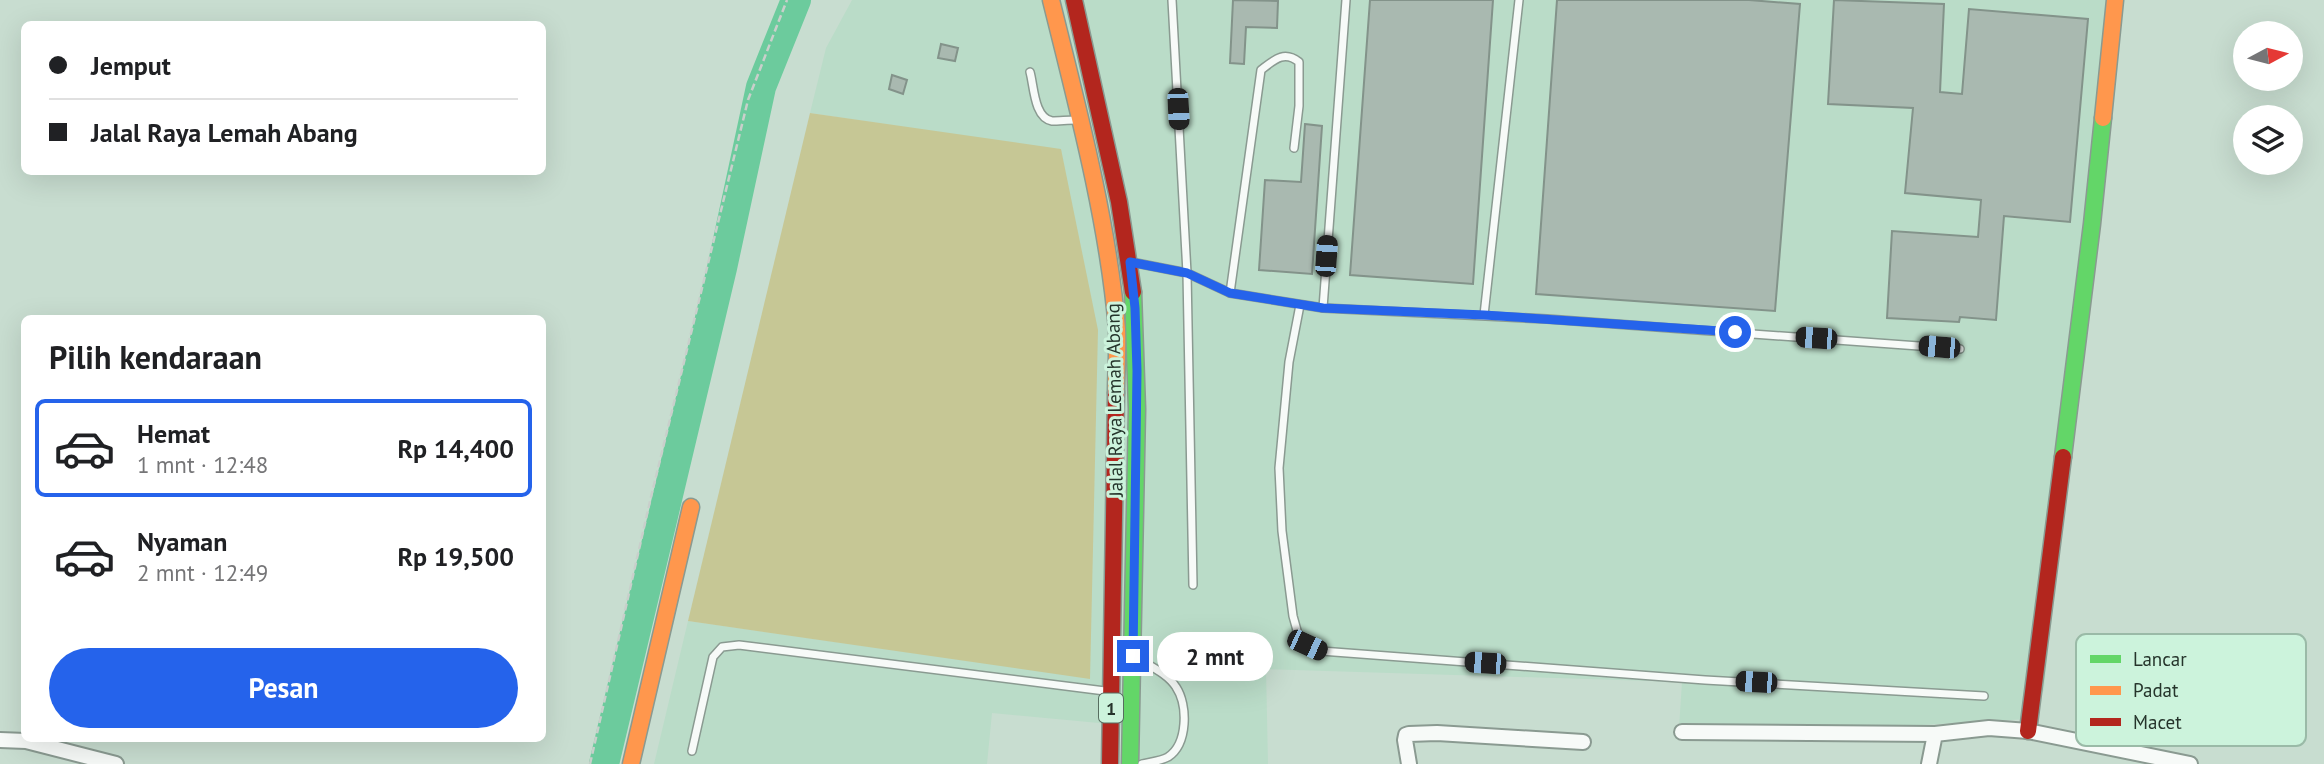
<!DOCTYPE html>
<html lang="id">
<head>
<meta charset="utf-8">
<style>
  :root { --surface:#fff; --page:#f6f6f6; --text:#202124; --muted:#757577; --line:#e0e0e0; --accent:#2563eb }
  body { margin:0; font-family:"PT Sans",sans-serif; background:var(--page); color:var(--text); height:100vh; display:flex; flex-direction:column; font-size:26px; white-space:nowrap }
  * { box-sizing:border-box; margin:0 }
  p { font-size:23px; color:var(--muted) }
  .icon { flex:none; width:38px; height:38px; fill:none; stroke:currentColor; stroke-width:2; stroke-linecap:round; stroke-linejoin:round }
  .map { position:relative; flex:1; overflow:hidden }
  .details { position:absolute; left:21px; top:315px; width:525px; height:427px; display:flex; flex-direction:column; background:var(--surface); border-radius:10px; box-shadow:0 7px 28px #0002 }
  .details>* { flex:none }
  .top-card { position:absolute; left:21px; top:21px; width:525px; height:154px; border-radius:10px; box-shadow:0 7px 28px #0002; display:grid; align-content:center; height:154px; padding:0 28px; background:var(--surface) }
  .needle { width:46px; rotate:83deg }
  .buttons { position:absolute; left:2233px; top:21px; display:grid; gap:14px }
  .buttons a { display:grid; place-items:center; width:70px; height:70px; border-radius:50%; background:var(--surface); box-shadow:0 7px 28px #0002; font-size:35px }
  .end { position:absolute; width:32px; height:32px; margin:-16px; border:9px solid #2563eb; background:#fff; box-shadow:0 0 0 4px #fff }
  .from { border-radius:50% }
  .bubble { position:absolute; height:49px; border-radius:24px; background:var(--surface); box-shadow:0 7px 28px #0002; font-size:23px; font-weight:600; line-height:49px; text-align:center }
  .car { position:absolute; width:21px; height:42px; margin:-21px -10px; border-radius:9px; box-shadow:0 0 5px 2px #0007; background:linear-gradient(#222 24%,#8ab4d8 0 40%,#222 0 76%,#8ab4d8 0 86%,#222 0) }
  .top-card b { display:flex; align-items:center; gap:24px; height:66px; font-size:26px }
  .top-card b+b { border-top:2px solid var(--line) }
  .top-card i { width:18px; height:18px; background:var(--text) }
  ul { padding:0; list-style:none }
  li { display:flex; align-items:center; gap:21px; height:98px; margin:0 14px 10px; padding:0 14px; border:4px solid transparent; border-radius:10px }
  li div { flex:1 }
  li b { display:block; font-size:26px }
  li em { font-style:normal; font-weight:600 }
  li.current { border-color:var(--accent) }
  li>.icon { width:63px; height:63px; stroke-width:1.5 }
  h2 { padding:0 28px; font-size:32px; line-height:84px }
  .primary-button { display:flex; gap:14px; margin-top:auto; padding:14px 28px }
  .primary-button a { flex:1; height:80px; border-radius:42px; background:var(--accent); color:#fff; font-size:28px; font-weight:600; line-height:80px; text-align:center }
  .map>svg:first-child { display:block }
</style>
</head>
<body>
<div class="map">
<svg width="2324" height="764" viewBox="0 0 2324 764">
  <rect width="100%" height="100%" fill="#c8ddd0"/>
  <polygon fill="#badcc8" points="852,0 2114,0 2108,81 2044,690 2028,719 1850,729 1679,728 1682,682 1266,669 1268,764 1131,764 1131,726 992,713 987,764 654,764 688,621 1090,678 1061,150 810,113 826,48"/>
  <polygon fill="#c6c795" points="810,113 1061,149 1098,330 1090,679 688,621"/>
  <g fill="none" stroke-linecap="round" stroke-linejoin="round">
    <polyline stroke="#6ccb9d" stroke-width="30" points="604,764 722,268 761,87 796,0"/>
  </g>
  <g fill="#a9b9b0" stroke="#83938a" stroke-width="2">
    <polygon points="1233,0 1278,1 1277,28 1246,27 1244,64 1230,63"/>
    <polygon points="1370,0 1493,0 1473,284 1350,275"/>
    <polygon points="1557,0 1749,0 1800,4 1775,311 1536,294"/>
    <polygon points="1834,0 1944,4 1940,92 1962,94 1969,9 2088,19 2070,222 2004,216 1996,320 1960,317 1959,322 1887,318 1892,231 1978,237 1981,200 1905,193 1913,108 1828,104"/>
    <polygon points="941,44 958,48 955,61 938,58"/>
    <polygon points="892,75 907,80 903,94 889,89"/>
    <polygon points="1305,124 1322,126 1312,274 1259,270 1265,180 1301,182"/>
  </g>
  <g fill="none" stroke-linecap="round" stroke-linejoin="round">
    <g stroke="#8a9a91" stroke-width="10">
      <g id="lane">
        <polyline points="1172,0 1187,273 1193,585"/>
        <path d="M 1030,72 C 1034,86 1034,118 1052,121 C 1059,121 1068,120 1075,120"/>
        <polyline points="1136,263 1187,273 1230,293 1323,308 1547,319 1960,349"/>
        <path d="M 1230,293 L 1261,70 C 1274,60 1284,50 1299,62 L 1299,106 L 1294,148"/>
        <polyline points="1300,305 1289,362 1279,468 1282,531 1293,616 1298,634 1306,645 1321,651 1705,680 1984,696"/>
        <polyline points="1323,308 1346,0"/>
        <polyline points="1484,315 1519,0"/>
        <path d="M 1137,658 C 1150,666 1168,674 1176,687 C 1188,705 1188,744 1168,757 C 1161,761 1150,762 1142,764"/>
        <polyline points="692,751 713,657 722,647 739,645 1105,691"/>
      </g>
    </g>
    <g stroke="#8a9a91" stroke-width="18">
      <g id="street">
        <polyline points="1682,732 1935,734"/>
        <polyline points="0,740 26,741 116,764"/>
        <polyline points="1409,764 1405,740 1406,735 1409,734 1437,733 1583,742"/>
        <polyline points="1929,764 1935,734 1989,728 2028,731 2190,764"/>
      </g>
    </g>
    <g stroke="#8a9a91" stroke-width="19">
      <g id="fast">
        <polyline points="2063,457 2092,224 2103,118"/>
        <polyline points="1130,764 1137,409 1133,292"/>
      </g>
    </g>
    <g stroke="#8a9a91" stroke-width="19">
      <g id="slow">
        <path d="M 1051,0 C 1077,105 1108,221 1117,329 C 1118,350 1116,372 1116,393"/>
        <polyline points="2103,118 2115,0"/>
        <polyline points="631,764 691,507"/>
      </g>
    </g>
    <g stroke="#8a9a91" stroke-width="19">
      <g id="jam">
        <polyline points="1074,0 1119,202 1133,292"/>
        <polyline points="2028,731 2063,457"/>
        <polyline points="1110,764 1116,393"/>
      </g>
    </g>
    <polyline stroke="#c9cfcb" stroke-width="2.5" stroke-dasharray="7 3.5" stroke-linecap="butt" points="590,764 651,497 748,100 787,0"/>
    <use href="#lane" stroke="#f7faf8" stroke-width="7"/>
    <use href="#street" stroke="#f7faf8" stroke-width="14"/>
    <use href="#fast" stroke="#63d668" stroke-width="16"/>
    <use href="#slow" stroke="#ff974d" stroke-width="16"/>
    <use href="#jam" stroke="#b3261e" stroke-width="16"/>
  </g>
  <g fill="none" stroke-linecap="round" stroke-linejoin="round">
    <polyline stroke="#2563eb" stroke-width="9" points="1133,656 1137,371 1135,308 1130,262 1187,273 1230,293 1323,308 1484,315 1735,332"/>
  </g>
  <g text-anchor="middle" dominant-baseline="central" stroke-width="6" stroke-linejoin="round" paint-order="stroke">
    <rect fill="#ccf3dc" stroke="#576d60" stroke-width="2" x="1099" y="693.5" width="24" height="29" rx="5"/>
    <g font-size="18" font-weight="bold" fill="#25342b">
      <text x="1111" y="708">1</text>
    </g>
    <g font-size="19" fill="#25342b" stroke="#ccf3dc">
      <text transform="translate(1114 400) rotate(-91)">Jalal Raya Lemah Abang</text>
    </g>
  </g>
  <rect x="2076" y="634" width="230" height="112" rx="10" fill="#ccf3dc" stroke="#9abaa7" stroke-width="2"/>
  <rect x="2090" y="655" width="31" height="8" fill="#63d668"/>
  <rect x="2090" y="686" width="31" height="9" fill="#ff974d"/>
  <rect x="2090" y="718" width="31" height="8" fill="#b3261e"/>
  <g font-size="19" fill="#25342b">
    <text x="2133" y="666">Lancar</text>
    <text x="2133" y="697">Padat</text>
    <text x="2133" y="729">Macet</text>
  </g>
</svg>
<div class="buttons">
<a><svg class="needle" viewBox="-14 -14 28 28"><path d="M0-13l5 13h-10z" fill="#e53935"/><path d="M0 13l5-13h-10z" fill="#757577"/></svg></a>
<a><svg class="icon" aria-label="layers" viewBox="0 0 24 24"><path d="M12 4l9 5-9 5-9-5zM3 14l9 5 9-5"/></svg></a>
</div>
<i class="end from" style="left:1735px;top:332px"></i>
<i class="end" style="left:1133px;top:656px"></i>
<div class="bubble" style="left:1157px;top:632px;width:116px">2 mnt</div>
<i class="car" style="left:1178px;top:109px;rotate:177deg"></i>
<i class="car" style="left:1326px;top:256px;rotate:4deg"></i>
<i class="car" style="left:1816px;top:338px;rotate:274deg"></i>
<i class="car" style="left:1939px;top:347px;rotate:275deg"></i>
<i class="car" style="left:1307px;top:645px;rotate:115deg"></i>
<i class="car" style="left:1485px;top:663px;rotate:274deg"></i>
<i class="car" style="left:1756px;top:682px;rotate:273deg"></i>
<div class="top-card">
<b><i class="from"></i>Jemput</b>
<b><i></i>Jalal Raya Lemah Abang</b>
</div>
<section class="details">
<h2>Pilih kendaraan</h2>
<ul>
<li class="current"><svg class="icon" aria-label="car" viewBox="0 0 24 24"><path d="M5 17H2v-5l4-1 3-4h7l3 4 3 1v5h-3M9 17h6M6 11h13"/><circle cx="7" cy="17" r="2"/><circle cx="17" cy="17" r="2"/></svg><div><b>Hemat</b><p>1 mnt · 12:48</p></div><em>Rp 14,400</em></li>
<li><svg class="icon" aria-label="car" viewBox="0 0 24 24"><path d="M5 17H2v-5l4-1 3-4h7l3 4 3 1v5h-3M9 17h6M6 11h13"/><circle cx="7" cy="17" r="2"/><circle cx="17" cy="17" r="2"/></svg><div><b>Nyaman</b><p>2 mnt · 12:49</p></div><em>Rp 19,500</em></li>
</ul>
<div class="primary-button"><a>Pesan</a></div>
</section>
</div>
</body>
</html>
